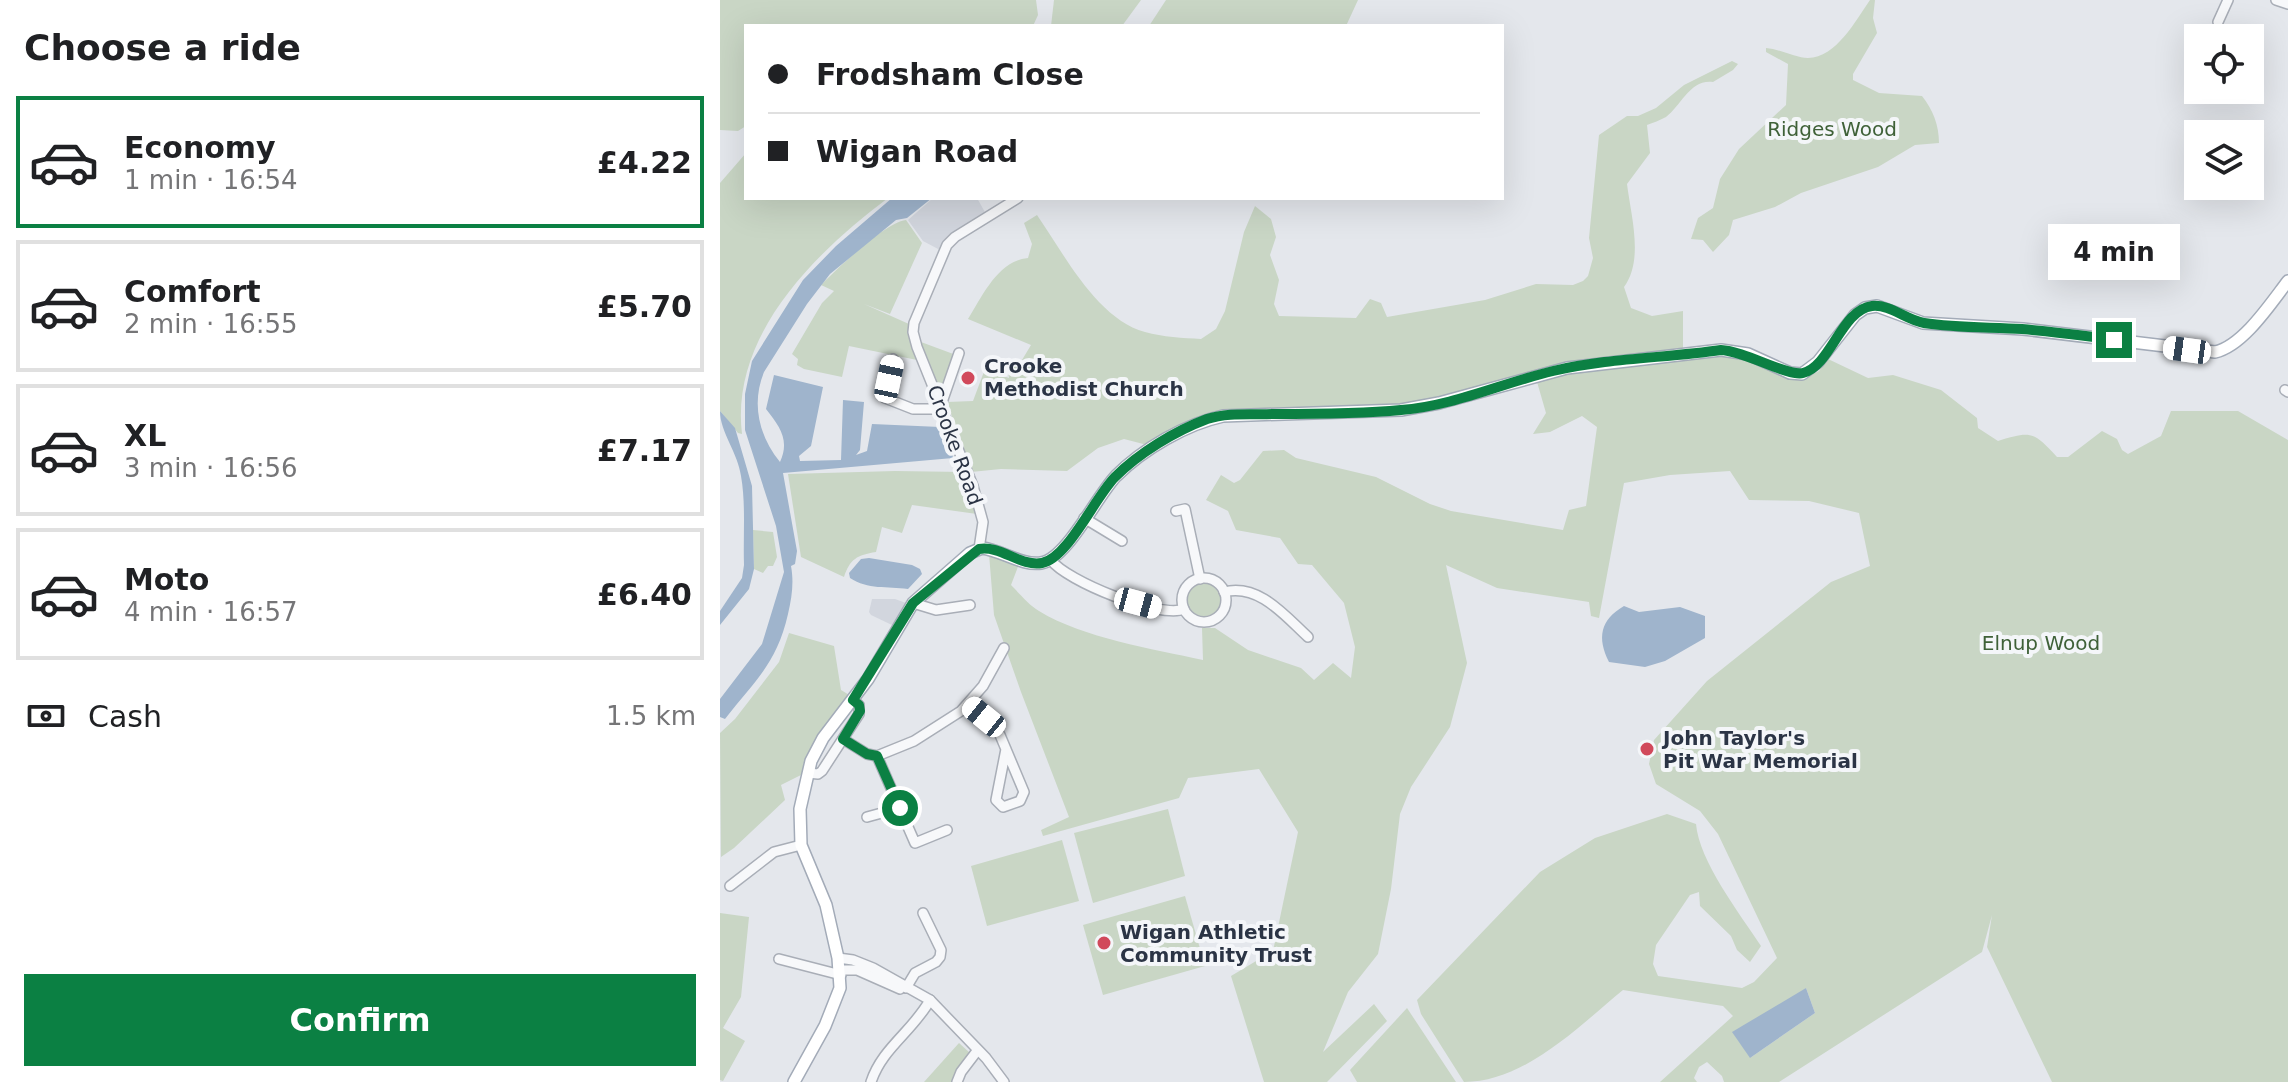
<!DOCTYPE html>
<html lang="en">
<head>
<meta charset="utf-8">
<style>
  :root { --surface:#fff; --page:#f6f6f6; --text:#202124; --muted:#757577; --line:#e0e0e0; --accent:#0b8043 }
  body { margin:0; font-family:"DejaVu Sans",sans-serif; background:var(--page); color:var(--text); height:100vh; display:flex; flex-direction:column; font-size:30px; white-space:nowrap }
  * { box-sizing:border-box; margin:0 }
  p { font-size:26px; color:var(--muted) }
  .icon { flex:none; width:44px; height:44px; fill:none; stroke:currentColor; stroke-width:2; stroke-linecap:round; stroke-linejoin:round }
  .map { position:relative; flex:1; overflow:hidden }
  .panel { display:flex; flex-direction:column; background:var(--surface); width:720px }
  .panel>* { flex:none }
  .hud { position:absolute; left:24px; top:24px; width:760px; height:176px; border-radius:0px; box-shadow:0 8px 32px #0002; display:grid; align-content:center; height:176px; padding:0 24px; background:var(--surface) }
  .controls { position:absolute; left:1464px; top:24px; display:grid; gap:16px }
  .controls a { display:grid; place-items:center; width:80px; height:80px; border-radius:0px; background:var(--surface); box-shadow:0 8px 32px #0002; font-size:40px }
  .end { position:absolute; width:36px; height:36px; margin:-18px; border:10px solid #0b8043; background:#fff; box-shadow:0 0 0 4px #fff }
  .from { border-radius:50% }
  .bubble { position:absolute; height:56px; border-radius:0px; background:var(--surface); box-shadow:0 8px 32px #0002; font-size:26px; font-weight:600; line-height:56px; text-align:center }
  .car { position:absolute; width:24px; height:48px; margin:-24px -12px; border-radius:10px; box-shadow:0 0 6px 2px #0007; background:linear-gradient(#fff 24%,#345 0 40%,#fff 0 76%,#345 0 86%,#fff 0) }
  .hud b { display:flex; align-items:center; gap:28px; height:76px; font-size:30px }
  .hud b+b { border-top:2px solid var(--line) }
  .hud i { width:20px; height:20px; background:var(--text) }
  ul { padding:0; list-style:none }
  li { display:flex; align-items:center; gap:24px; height:132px; margin:0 16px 12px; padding:0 8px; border:4px solid var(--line); border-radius:0px }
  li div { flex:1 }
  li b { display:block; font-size:30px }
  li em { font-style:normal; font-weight:600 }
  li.active { border-color:var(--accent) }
  li>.icon { width:72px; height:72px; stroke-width:1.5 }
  h2 { padding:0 24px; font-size:36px; line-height:96px }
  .pay { display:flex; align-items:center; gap:20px; height:88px; padding:0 24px; font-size:30px }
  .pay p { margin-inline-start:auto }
  .cta { display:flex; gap:16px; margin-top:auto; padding:16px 24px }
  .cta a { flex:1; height:92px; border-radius:0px; background:var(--accent); color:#fff; font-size:32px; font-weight:600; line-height:92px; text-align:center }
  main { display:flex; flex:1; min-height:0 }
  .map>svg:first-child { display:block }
</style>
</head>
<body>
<main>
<section class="panel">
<h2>Choose a ride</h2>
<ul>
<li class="active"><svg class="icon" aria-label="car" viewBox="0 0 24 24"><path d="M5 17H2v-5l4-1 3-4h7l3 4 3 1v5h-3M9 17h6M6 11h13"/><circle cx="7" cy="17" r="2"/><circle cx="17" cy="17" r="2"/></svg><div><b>Economy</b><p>1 min · 16:54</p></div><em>£4.22</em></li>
<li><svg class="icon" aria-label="car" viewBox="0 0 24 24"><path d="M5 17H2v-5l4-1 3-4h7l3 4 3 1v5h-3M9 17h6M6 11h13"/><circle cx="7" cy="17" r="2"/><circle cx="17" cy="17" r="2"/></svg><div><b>Comfort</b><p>2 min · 16:55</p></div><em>£5.70</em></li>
<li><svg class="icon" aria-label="car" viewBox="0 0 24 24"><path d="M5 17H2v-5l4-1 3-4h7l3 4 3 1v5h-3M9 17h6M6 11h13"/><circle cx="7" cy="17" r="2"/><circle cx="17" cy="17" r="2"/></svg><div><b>XL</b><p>3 min · 16:56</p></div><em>£7.17</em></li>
<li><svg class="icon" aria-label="car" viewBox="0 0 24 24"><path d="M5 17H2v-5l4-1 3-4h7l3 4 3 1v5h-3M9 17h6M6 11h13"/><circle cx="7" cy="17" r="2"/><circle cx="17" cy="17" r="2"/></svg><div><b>Moto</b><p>4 min · 16:57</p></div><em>£6.40</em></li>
</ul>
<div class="pay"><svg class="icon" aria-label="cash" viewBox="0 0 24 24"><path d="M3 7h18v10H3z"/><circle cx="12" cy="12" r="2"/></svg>Cash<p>1.5 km</p></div>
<div class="cta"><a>Confirm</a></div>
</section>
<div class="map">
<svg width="1568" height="1082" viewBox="0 0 1568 1082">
  <rect width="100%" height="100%" fill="#e4e7ec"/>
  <g fill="#d2d6de">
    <polygon points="213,198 257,198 266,214 235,232 226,240 220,250 203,241 188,220"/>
    <polygon points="152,599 175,599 186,603 174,626 151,615 149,612"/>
  </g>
  <g fill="#c9d6c5" fill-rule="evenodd">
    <polygon points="0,0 316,0 318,15 313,26 26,26 26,126 18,131 0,130"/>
    <polygon points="334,0 421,0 402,26 331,26"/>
    <polygon points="446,0 638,0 626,26 429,26"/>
    <path d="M 1150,0 L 1155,0 L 1153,18 L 1157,33 L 1133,74 L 1133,80 L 1159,93 L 1202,96 C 1213,110 1219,125 1219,143 L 1195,145 L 1158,167 L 1081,193 L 1055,207 L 1013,220 L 1009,235 L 993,252 L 983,240 L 971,239 L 978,218 L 993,208 L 1000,179 L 1019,149 L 1066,105 L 1068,64 L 1046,52 L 1046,48 C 1060,49 1076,58 1088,58 C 1116,58 1136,20 1150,0 Z"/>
    <path d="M 1012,61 L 1018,64 L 1013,70 L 993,82 C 970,79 961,106 946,117 C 940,120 933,123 927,125 L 930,153 L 907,184 C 911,216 924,260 904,287 L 911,308 L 932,316 L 963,311 L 963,360 C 982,356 1003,350 1022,354 C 1043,359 1061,375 1083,379 L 1099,371 L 1108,359 L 1148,378 L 1173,375 L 1221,390 L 1257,418 L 1258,428 L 1278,441 C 1311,431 1313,431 1337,457 L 1348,457 L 1382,431 L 1397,439 L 1402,450 L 1408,454 L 1441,436 L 1451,411 L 1518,411 L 1568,440 L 1568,1082 L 1332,1082 L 1267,947 L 1272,915 L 1262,952 L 1059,1082 L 1004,1082 L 1002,1076 L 987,1062 L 979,1067 L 974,1078 L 977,1082 L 940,1082 L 1013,1016 L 1003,1006 L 903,990 C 859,1026 805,1082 744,1082 L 701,1014 L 697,1000 L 820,872 L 875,838 L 947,814 L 976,824 C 979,861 1020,914 1041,946 L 1030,962 L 1017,950 L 1011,936 L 980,906 L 979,892 L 970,895 L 936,945 L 933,964 L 938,976 L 1022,988 L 1034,982 L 1057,958 L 998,834 L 980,811 L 936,784 L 929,764 L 934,740 L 987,681 L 1111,582 L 1150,566 L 1139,513 L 1089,501 L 1029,500 L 1010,471 L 950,475 L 904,483 L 879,618 L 871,616 L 869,602 L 777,588 L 726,565 L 747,663 L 730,727 L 691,787 L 680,814 L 671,889 L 658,954 L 628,992 L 603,1052 L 654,1004 L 667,1021 L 607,1082 L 544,1082 L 511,976 L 553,951 L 578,832 L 539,769 L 468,778 L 459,798 L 323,836 L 321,830 L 349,817 L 301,692 L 274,615 L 269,554 L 299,564 L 291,585 C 300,594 309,605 319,611 C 363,638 433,649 483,660 L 482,628 L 495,628 L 528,650 L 581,668 L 594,680 L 613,663 L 631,678 L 635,647 L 624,603 L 592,565 L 578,564 L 560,538 L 516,530 L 508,511 L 486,500 L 501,475 L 514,483 L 520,480 L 543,451 L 564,450 L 576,458 L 656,477 L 710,504 L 731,511 L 843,530 L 849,510 L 866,506 L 877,427 L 862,416 L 830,432 L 813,434 L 826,413 L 815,375 L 698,405 L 493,415 L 431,446 L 404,439 L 378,448 L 347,471 L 281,469 L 251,472 L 227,402 L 253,401 L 265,369 L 289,378 L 288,370 L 302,360 L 311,345 L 248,319 C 263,295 278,261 308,258 L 312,244 L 304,223 L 317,215 C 344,254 377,319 425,332 C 443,337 463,338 481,339 L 496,329 L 505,311 L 524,232 L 535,206 L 551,219 L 556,237 L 550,255 L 559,280 L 554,304 L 559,316 L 636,318 L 650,299 L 661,303 L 667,317 L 765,300 L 816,284 L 853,285 L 863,281 L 868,276 L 873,258 L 869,238 L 879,135 L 907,116 L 918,116 L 936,108 L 964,85 ZM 1086,988 L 1095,1013 L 1030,1058 Z"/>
    <path d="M 26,153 L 26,198 L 168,198 C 96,252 10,335 22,434 L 18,433 L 0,411 L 0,183 Z"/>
    <path d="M 186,220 L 202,243 L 170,314 L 144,304 L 189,324 L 197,360 L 129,346 L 122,377 L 84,369 L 77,365 L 78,359 L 72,354 L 102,303 L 114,291 L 101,285 C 118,268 164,223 186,220 Z"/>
    <polygon points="201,342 236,355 221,396"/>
    <path d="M 175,471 L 244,472 L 257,514 L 192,505 L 182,533 L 162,527 L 156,552 C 137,555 130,559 124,577 L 81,557 L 68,474 Z"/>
    <polygon points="33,530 53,532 57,557 53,566 48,566 43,573 34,569"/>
    <circle cx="485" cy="600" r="18"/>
    <polygon points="69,633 114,646 121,690 131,696 92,748 83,774 61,785 65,800 14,848 1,857 0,733 15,719 59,662"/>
    <polygon points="448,809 465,876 373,903 354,833"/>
    <polygon points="342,840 359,901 267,926 251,866"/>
    <polygon points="465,896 485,966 383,995 363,925"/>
    <polygon points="0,913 29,917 21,997 3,1028 25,1041 3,1081 0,1080"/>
    <polygon points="687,1008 736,1082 637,1082 630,1070"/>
    <polygon points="239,1043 250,1053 233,1082 204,1082"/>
  </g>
  <g fill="#9fb4cc">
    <path d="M 172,198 L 212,198 L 187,218 L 176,220 L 110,274 L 87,304 L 44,372 C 31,404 39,436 60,462 C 70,440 60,427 46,409 L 54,375 L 103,387 L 91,446 L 79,456 L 80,461 L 121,460 L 123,400 L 144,402 L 140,450 L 136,455 L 147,451 L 152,424 L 220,427 L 226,453 L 232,453 L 233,458 L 63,473 L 77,551 L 75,564 L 71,566 C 74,582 72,597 68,614 C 57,663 35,681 5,719 L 0,717 L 0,699 L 42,644 L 64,572 L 56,526 L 25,430 L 25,394 L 32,361 L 83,280 L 116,246 Z"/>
    <path d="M 0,411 L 15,428 L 32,486 L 34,569 L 29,589 L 0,625 L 0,611 L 22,578 L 24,565 C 23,536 26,504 21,476 C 18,453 0,432 0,411 Z"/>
    <path d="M 149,558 L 192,565 L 200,569 L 202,574 L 188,589 C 167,586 148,590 130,578 L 129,573 L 141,559 Z"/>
    <path d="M 904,606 L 919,612 L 960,607 L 985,616 L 985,638 L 945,661 L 925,667 L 889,662 C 877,638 880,620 904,606 Z"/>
    <polygon points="1086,988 1095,1013 1030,1058 1012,1032"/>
  </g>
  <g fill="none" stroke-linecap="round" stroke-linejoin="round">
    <g stroke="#a9aeb7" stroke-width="12">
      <g id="minor">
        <polyline points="1556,0 1568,4"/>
        <polyline points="1498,22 1508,0"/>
        <polyline points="173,359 165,398 193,409 222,409"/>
        <polyline points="1565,390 1568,392"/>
        <polyline points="221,405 239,353"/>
        <polyline points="456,511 465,509 480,579"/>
        <polyline points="364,518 402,541"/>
        <polyline points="259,549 263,522 253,486 197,347 193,332 194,323 227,245 235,237 298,198"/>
        <path d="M 331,560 C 346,581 440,619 464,609"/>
        <circle cx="484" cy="600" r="22"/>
        <path d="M 504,592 C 539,583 565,616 588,637"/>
        <polyline points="193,603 216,610 250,605"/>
        <polyline points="249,705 280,735 304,792 300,801 283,807 276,800 286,749"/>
        <polyline points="123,739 147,754 157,756 194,741 241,711 263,686 284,648"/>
        <polyline points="157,756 195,843 227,830"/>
        <polyline points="88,773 98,774 102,771 139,714 139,705 133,700"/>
        <polyline points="147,817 180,808"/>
        <polyline points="10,886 54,852 81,845"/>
        <polyline points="118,958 133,960 153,968 210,1000 266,1058 284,1082"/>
        <polyline points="59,959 121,975"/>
        <polyline points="120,970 137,970 180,989"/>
        <polyline points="186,988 195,973 216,962 220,957 221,950 203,913"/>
        <path d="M 151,1082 C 162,1048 193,1031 210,1000"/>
        <polyline points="237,1082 241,1072 257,1051"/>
      </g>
    </g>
    <g stroke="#a3abb8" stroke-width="14">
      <path id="major" d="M 74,1082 L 105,1026 L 120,988 L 118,958 L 106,905 L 81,845 L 80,809 L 91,761 L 103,738 L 148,679 L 193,603 L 250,553 L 262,548 C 281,550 302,566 321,563 C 347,559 376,497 396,476 C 423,449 466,424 503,416 L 681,410 L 719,403 L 847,368 L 1001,350 L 1028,354 L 1070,373 L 1082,374 L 1098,362 L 1135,315 L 1145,308 L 1157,306 L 1203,323 L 1303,329 L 1495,352 C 1523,346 1551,303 1568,281"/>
    </g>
    <use href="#minor" stroke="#f7f8fa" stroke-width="9"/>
    <use href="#major" stroke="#fff" stroke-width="11"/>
  </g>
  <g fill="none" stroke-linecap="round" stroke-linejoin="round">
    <path stroke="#0b8043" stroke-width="10" d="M 180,808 L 157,756 L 147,754 L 123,739 L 140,711 L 139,705 L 133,700 L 193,603 L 259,549 C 281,545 300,567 322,563 C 348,558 375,497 395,477 C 419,453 455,431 487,419 C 508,412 532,415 553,414 C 595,414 639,414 681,410 C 733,406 782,383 833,371 C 888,358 946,358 1001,350 C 1025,351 1068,377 1083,373 C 1111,366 1121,310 1152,306 C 1170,304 1186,320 1204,323 C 1236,328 1270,327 1302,329 C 1333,332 1364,335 1394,340"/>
  </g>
  <g fill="#d1495b" stroke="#f4f6f9" stroke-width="3">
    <circle cx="248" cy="378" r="8"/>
    <circle cx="927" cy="749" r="8"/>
    <circle cx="384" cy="943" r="8"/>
  </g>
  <g text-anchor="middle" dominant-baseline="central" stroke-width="8" stroke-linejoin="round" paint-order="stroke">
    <g font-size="20" fill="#3f6138" stroke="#f4f6f9">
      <text x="1112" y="129">Ridges Wood</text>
      <text x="1321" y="643">Elnup Wood</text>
    </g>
    <g font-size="20" font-weight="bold" fill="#2b3445" stroke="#f4f6f9" text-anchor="start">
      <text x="264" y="366">Crooke<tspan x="264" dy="23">Methodist Church</tspan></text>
      <text x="943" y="738">John Taylor's<tspan x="943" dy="23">Pit War Memorial</tspan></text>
      <text x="400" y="932">Wigan Athletic<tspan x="400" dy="23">Community Trust</tspan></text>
    </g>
    <g font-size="20" fill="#2b3445" stroke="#f4f6f9">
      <text transform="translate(235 445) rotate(70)">Crooke Road</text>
    </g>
  </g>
</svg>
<div class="controls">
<a><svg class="icon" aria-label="locate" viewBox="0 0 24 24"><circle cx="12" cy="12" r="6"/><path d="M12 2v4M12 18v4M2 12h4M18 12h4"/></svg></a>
<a><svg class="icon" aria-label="layers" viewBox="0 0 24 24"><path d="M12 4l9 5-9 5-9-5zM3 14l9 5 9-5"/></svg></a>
</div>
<i class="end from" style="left:180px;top:808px"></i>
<i class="end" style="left:1394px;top:340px"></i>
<div class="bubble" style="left:1328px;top:224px;width:132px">4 min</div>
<i class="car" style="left:1467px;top:350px;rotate:278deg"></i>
<i class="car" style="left:169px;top:379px;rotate:12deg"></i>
<i class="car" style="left:418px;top:603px;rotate:105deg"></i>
<i class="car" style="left:264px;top:717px;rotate:309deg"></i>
<div class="hud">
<b><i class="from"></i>Frodsham Close</b>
<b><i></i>Wigan Road</b>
</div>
</div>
</main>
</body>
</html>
